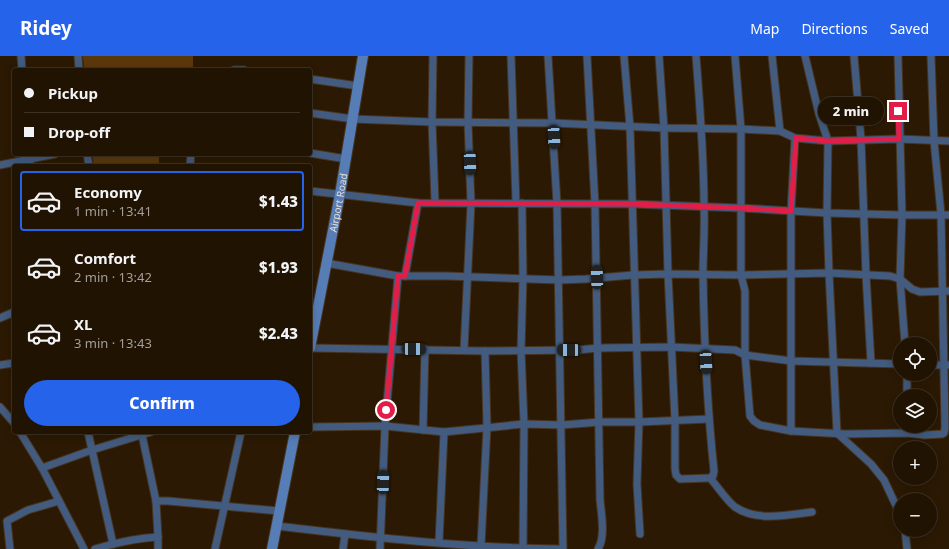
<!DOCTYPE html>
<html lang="en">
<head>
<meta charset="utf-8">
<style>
  :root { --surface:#201302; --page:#281c0c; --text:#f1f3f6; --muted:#a29e99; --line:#3d3224; --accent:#2563eb }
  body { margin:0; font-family:"Noto Sans",sans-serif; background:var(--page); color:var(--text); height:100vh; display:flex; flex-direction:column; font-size:15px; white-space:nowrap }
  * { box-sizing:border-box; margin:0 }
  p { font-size:13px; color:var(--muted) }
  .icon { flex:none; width:22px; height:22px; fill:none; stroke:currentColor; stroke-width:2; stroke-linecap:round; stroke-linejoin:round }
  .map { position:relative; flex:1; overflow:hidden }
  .panel { position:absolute; left:12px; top:108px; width:300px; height:270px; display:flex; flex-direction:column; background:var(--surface); border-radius:4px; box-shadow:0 2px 10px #0003,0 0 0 1px var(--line) }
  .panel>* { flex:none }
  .hud { position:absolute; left:12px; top:12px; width:300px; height:88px; border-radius:4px; box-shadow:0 2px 10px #0003,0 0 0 1px var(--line); display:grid; align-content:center; height:88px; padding:0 12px; background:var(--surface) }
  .buttons { position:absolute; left:893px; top:281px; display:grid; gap:8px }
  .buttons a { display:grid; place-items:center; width:44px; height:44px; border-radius:50%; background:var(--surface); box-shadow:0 2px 10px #0003,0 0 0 1px var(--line); font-size:20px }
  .end { position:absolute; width:18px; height:18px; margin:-9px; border:5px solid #e11d48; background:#fff; box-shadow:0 0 0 2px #fff }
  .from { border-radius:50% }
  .bubble { position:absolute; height:28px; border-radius:14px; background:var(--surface); box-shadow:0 2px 10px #0003,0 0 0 1px var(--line); font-size:13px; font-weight:800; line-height:28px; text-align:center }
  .car { position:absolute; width:12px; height:24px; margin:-12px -6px; border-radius:5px; box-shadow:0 0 3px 1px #0007; background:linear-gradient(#222 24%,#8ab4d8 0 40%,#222 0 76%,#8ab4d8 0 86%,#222 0) }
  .hud b { display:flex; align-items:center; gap:14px; height:38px; font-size:15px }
  .hud b+b { border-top:1px solid var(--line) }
  .hud i { width:10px; height:10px; background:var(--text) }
  ul { padding:7px 0 0; list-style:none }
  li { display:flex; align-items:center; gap:12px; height:60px; margin:0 8px 6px; padding:0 4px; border:2px solid transparent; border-radius:4px }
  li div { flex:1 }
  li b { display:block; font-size:15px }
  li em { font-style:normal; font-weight:800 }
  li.selected { border-color:var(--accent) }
  li>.icon { width:36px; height:36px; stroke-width:1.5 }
  .button { display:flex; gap:8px; margin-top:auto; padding:8px 12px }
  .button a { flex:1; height:46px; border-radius:24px; background:var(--accent); color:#fff; font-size:16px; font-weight:800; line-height:46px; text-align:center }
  header { display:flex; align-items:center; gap:24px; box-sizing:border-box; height:56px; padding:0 20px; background:var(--accent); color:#fff }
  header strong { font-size:19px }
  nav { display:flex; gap:22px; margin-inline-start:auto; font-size:14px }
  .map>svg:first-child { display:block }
</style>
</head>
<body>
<header>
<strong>Ridey</strong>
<nav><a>Map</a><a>Directions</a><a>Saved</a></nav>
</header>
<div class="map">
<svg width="949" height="493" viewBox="0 0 949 493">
  <rect width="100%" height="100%" fill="#2b1903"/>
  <g fill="#5a380b">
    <polygon points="83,0 193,0 193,14 84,14"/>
    <polygon points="92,98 159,98 159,110 94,110"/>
  </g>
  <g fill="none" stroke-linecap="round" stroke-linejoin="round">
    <g stroke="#463420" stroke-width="9">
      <g id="minor">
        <polyline points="21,0 22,14"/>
        <polyline points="78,0 79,14"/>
        <polyline points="433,0 432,66 435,146"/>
        <polyline points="511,0 516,147"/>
        <polyline points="548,0 557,148 563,493"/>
        <path d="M 587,0 L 595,148 L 600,443 C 601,457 606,480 598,493"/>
        <polyline points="624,0 630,71 639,366 637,428 640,478"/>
        <polyline points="659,0 664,72 668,218 675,365 675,413 676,419 680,423 710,422"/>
        <path d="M 696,0 C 700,50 704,101 704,151 C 705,174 703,196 703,218 C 704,284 707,349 714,415 L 713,420 L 710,422"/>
        <polyline points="735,0 741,73 741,219 745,235 745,299 750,360 754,365 760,369 791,375 845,378 908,377 925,379 942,378 944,377 945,372 941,158 934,85 931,0"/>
        <polyline points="772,0 780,75"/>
        <polyline points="805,0 819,58 828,85 827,157 829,217 837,377 871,408 884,424 900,458"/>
        <polyline points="854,0 861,83 866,219 871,307"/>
        <polyline points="898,0 902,159 900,223 905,288"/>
        <polyline points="234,14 244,14"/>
        <polyline points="310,23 358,30"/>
        <polyline points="310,57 353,63 432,66 553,67 664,72 741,73 780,75 795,82 828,85 899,83 949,85"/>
        <polyline points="310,97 346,103"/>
        <polyline points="29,98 30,110"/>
        <polyline points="87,98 89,110"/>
        <polyline points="0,109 55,98"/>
        <polyline points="190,110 191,98"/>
        <polyline points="310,135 418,147 632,148 741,152 827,157 902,159 949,159"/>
        <polyline points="522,147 523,222 521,294 524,368 523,493"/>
        <polyline points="326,207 398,220 447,220 559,224 586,223 633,219 668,218 741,219 829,217 890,220 900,223 912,233 920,236 949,235"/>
        <polyline points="405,220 418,147"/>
        <polyline points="0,262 14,256"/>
        <polyline points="310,292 485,295 578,294 598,292 671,291 735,294 745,299 792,305 900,308"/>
        <polyline points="464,294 471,148 468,66 469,0"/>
        <polyline points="0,309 14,307"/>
        <polyline points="930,309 949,309"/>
        <polyline points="907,318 907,340"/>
        <polyline points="0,351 14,367"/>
        <polyline points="310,371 385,370 444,376 524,368 562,369 600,366 639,366 709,363"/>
        <polyline points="423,374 425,293"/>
        <polyline points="791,375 791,155 795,82"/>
        <polyline points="20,376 42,412 84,493"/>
        <polyline points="88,376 113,488"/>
        <polyline points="42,412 92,394 151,376"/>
        <path d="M 710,422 C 718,431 726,444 735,451 C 757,466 788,459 812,456"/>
        <polyline points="156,445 168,445 279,455"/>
        <path d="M 277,470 C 370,481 464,492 559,493"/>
        <polyline points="905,474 907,493"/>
        <polyline points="158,481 158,493"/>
        <polyline points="439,486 444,376"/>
        <polyline points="481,489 487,371 485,295"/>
        <polyline points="10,493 7,465 28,454 59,445"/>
        <path d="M 95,493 C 115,487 136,482 158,481 L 156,445 L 142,379"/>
        <polyline points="215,493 241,376"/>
        <polyline points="343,493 345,478"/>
        <polyline points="380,493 385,370 398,220"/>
      </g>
    </g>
    <g stroke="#463420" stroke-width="12">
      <g id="secondary">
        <path id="s1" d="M 310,292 L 340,138 L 363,0"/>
        <polyline points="272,493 295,376"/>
      </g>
    </g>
    <use href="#minor" stroke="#425b7e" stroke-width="7"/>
    <use href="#secondary" stroke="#567db6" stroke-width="10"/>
  </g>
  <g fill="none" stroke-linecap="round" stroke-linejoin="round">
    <polyline stroke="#e11d48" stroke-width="5" points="386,354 398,220 405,220 418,147 632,148 741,152 791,155 796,82 828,85 899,83 898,55"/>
  </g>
  <g text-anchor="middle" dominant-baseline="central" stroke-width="3.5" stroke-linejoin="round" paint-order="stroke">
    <g font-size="10" fill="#eaddd1" stroke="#210f00">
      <text stroke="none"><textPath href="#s1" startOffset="148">Airport Road</textPath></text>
    </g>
  </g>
</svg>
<div class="buttons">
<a><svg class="icon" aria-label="locate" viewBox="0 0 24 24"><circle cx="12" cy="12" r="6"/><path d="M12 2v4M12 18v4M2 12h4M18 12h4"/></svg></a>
<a><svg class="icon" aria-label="layers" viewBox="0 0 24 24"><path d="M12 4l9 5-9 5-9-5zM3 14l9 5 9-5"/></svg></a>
<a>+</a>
<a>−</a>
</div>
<i class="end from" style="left:386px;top:354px"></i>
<i class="end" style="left:898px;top:55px"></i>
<div class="bubble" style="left:818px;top:41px;width:66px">2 min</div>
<i class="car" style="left:554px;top:81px;rotate:177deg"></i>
<i class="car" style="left:470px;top:107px;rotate:178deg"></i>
<i class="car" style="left:597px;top:221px;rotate:358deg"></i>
<i class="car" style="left:414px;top:293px;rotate:91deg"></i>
<i class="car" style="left:569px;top:294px;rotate:271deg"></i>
<i class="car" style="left:706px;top:306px;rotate:177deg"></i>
<i class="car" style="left:383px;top:426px;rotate:2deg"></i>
<div class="hud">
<b><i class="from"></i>Pickup</b>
<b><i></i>Drop-off</b>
</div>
<section class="panel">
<ul>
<li class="selected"><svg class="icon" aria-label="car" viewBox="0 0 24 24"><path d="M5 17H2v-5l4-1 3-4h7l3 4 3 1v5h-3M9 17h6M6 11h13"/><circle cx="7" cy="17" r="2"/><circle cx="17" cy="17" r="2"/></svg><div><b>Economy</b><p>1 min · 13:41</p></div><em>$1.43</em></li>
<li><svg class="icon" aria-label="car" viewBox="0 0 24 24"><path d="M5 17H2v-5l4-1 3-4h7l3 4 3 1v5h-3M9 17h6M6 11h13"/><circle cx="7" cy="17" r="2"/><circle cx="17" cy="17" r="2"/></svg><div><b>Comfort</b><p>2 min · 13:42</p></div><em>$1.93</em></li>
<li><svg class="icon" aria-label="car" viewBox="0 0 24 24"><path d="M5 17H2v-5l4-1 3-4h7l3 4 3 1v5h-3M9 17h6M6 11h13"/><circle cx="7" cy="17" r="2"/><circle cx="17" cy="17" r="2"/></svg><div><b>XL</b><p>3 min · 13:43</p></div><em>$2.43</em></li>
</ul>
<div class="button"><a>Confirm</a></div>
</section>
</div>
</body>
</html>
